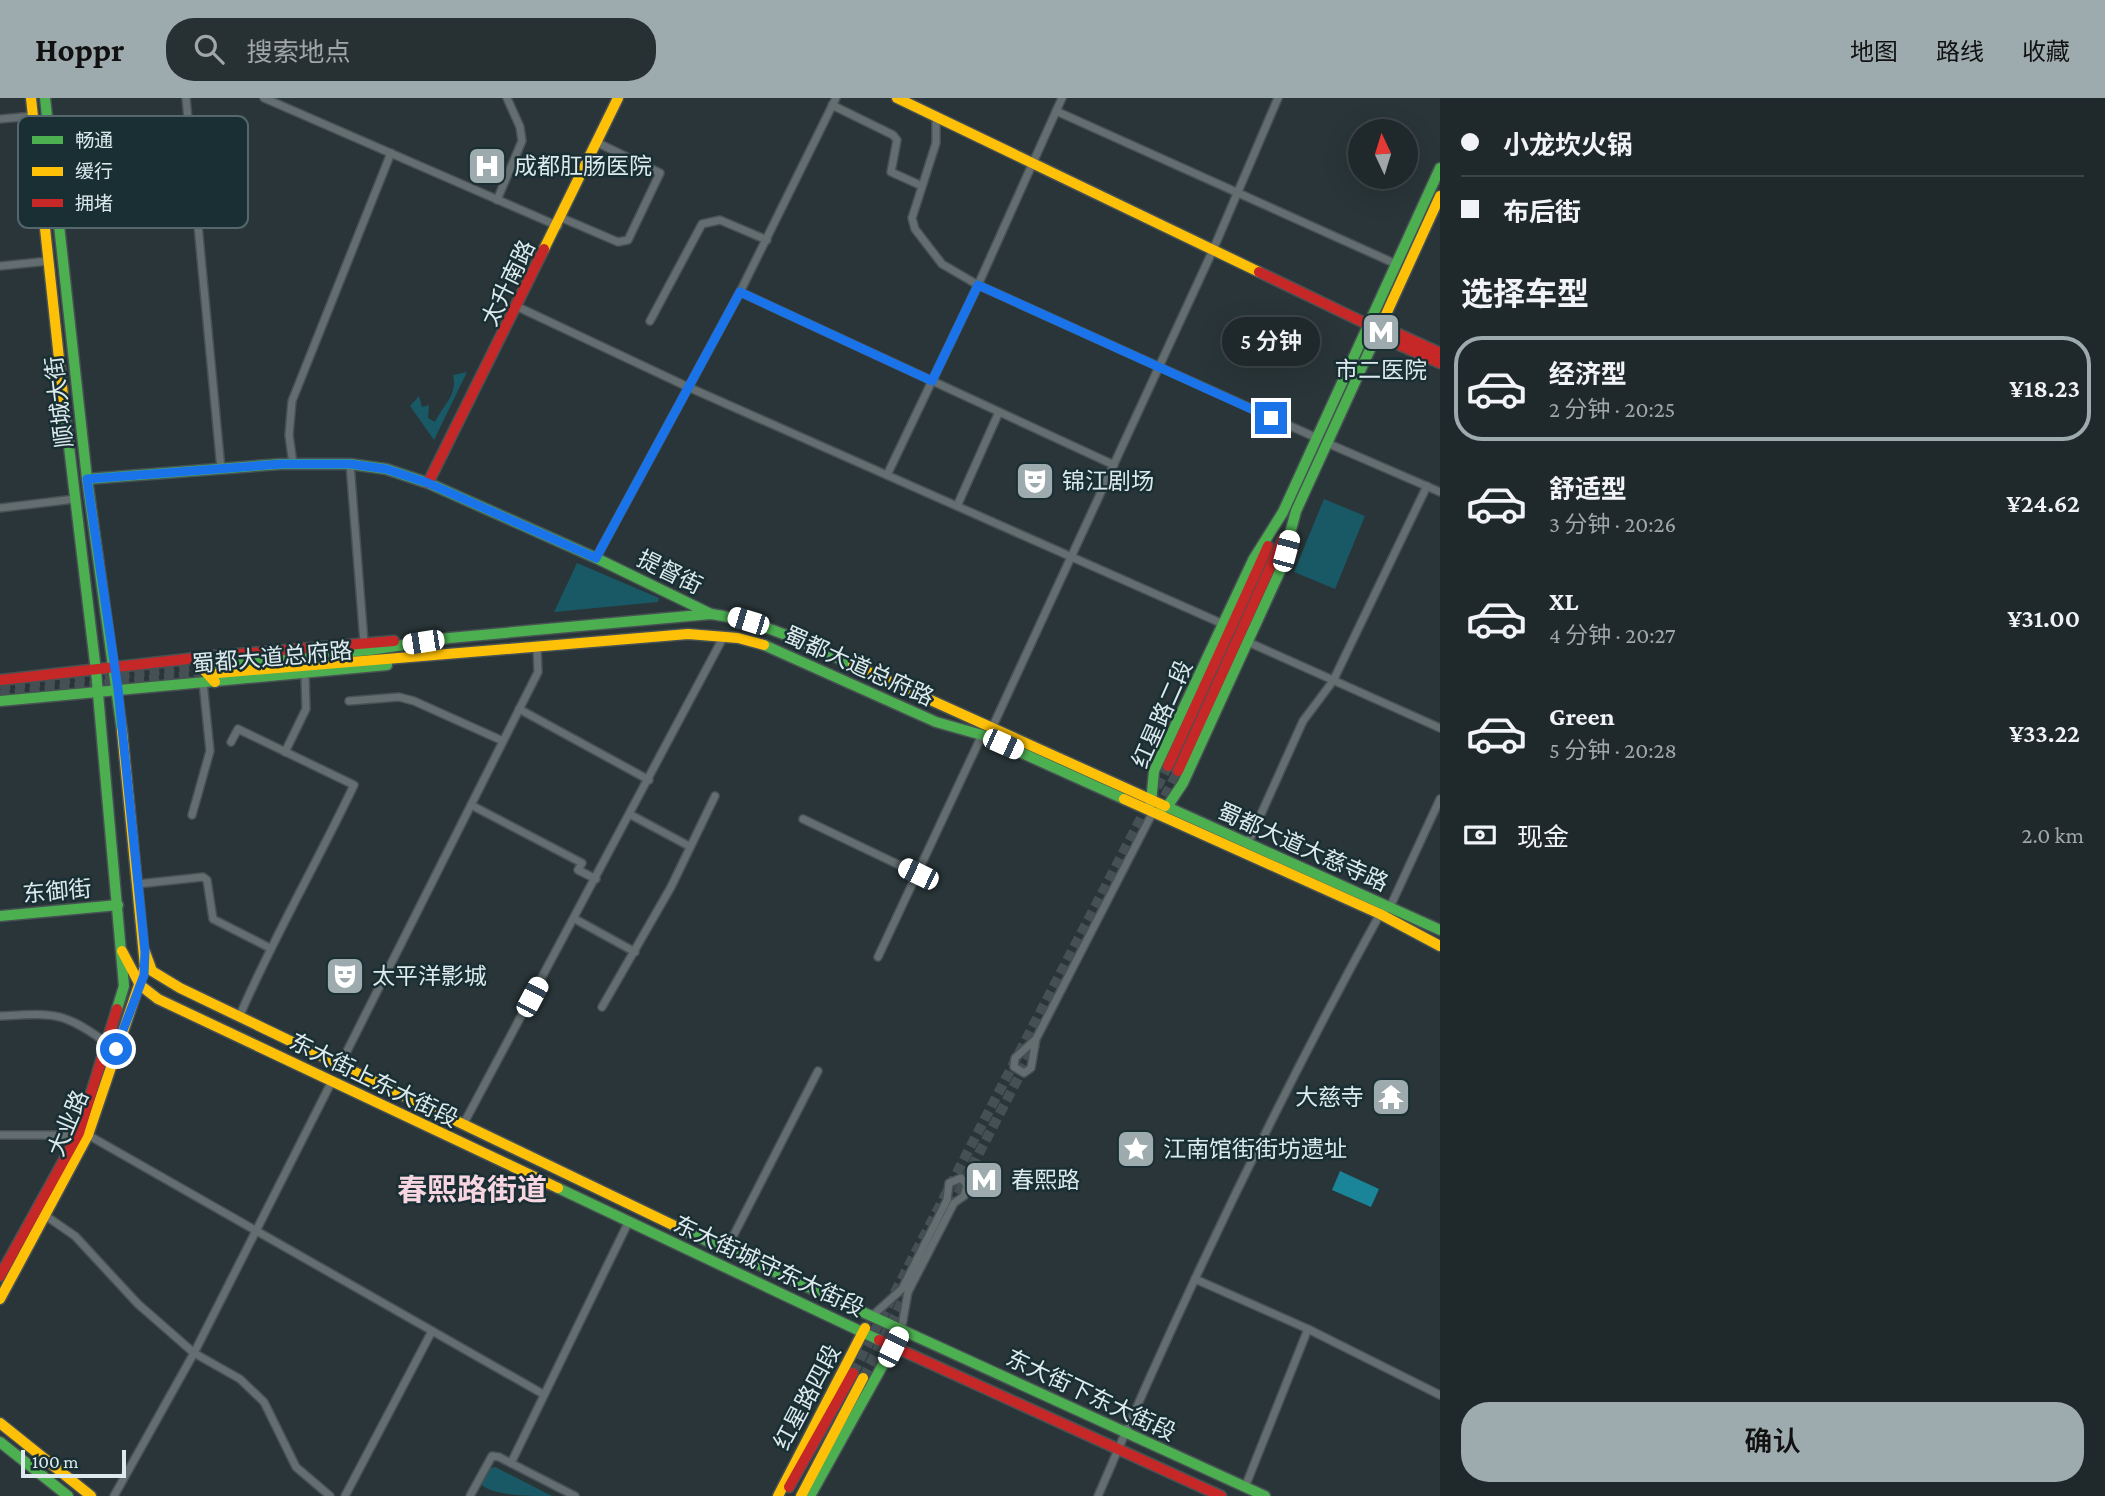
<!DOCTYPE html>
<html lang="zh">
<head>
<meta charset="utf-8">
<style>
  :root { --surface:#1f282a; --page:#273032; --text:#f1f3f6; --muted:#a1a6a8; --line:#3c4447; --accent:#9eabae }
  body { margin:0; font-family:"Crimson Pro","Noto Sans SC",serif; background:var(--page); color:var(--text); height:100vh; display:flex; flex-direction:column; font-size:26px; white-space:nowrap }
  * { box-sizing:border-box; margin:0 }
  p { font-size:23px; color:var(--muted) }
  .icon { flex:none; width:38px; height:38px; fill:none; stroke:currentColor; stroke-width:2; stroke-linecap:round; stroke-linejoin:round }
  .map { position:relative; flex:1; overflow:hidden }
  .details { display:flex; flex-direction:column; background:var(--surface); width:665px }
  .details>* { flex:none }
  .hud { display:grid; align-content:center; height:154px; padding:0 21px; background:var(--surface) }
  .needle { width:46px; rotate:356deg }
  .buttons { position:absolute; left:1348px; top:21px; display:grid; gap:14px }
  .buttons a { display:grid; place-items:center; width:70px; height:70px; border-radius:50%; background:var(--surface); box-shadow:0 7px 28px #0002,0 0 0 2px var(--line); font-size:35px }
  .scale { position:absolute; left:21px; bottom:18px; width:105px; box-sizing:border-box; padding-left:7px; border:4px solid #ddeaed; border-top:0; font-size:19px; line-height:24px; white-space:nowrap; color:#ddeaed; -webkit-text-stroke:5px #192f34; paint-order:stroke }
  .end { position:absolute; width:32px; height:32px; margin:-16px; border:9px solid #1a73e8; background:#fff; box-shadow:0 0 0 4px #fff }
  .from { border-radius:50% }
  .bubble { position:absolute; height:49px; border-radius:24px; background:var(--surface); box-shadow:0 7px 28px #0002,0 0 0 2px var(--line); font-size:23px; font-weight:600; line-height:49px; text-align:center }
  .car { position:absolute; width:21px; height:42px; margin:-21px -10px; border-radius:9px; box-shadow:0 0 5px 2px #0007; background:linear-gradient(#fff 24%,#345 0 40%,#fff 0 76%,#345 0 86%,#fff 0) }
  .hud b { display:flex; align-items:center; gap:24px; height:66px; font-size:26px }
  .hud b+b { border-top:2px solid var(--line) }
  .hud i { width:18px; height:18px; background:var(--text) }
  ul { padding:0; list-style:none }
  li { display:flex; align-items:center; gap:21px; height:105px; margin:0 14px 10px; padding:0 7px; border:4px solid transparent; border-radius:28px }
  li div { flex:1 }
  li b { display:block; font-size:26px }
  li em { font-style:normal; font-weight:600 }
  li.current { border-color:var(--accent) }
  li>.icon { width:63px; height:63px; stroke-width:1.5 }
  h2 { padding:0 21px; font-size:32px; line-height:84px }
  .pay { display:flex; align-items:center; gap:18px; height:77px; padding:0 21px; font-size:26px }
  .pay p { margin-inline-start:auto }
  .button { display:flex; gap:14px; margin-top:auto; padding:14px 21px }
  .button a { flex:1; height:80px; border-radius:28px; background:var(--accent); color:#111; font-size:28px; font-weight:600; line-height:80px; text-align:center }
  header { display:flex; align-items:center; gap:42px; box-sizing:border-box; height:98px; padding:0 35px; background:var(--accent); color:#111 }
  header strong { font-size:33px }
  nav { display:flex; gap:38px; margin-inline-start:auto; font-size:24px }
  .search { width:490px; height:63px; background:var(--page); display:flex; align-items:center; gap:18px; box-sizing:border-box; padding:0 24px; border-radius:28px; color:var(--muted); font-size:26px }
  main { display:flex; flex:1; min-height:0 }
  .map>svg:first-child { display:block }
</style>
</head>
<body>
<header>
<strong>Hoppr</strong>
<div class="search"><svg class="icon" aria-label="search" viewBox="0 0 24 24"><circle cx="10" cy="10" r="6"/><path d="M15 15l6 6"/></svg>搜索地点</div>
<nav><a>地图</a><a>路线</a><a>收藏</a></nav>
</header>
<main>
<div class="map">
<svg width="1440" height="1398" viewBox="0 0 1440 1398">
  <rect width="100%" height="100%" fill="#293538"/>
  <g fill="#195966">
    <path d="M 467,274 L 434,342 L 410,308 L 419,298 L 422,309 L 429,307 L 428,320 L 435,324 C 443,307 458,297 453,277 Z"/>
    <polygon points="1324,401 1365,418 1335,491 1294,474"/>
    <polygon points="577,465 659,500 658,504 554,514"/>
    <path d="M 495,1369 L 552,1398 C 532,1398 491,1398 481,1386 L 488,1371 Z"/>
  </g>
  <polygon fill="#1a8498" points="1340,1073 1379,1091 1371,1109 1332,1092"/>
  <g fill="none" stroke-linecap="round" stroke-linejoin="round">
    <g stroke="#445053" stroke-width="10" stroke-dasharray="10 5" stroke-linecap="butt">
      <polyline points="0,588 211,567"/>
      <polyline points="0,597 218,575"/>
      <polyline points="1158,712 1178,673"/>
      <polyline points="951,1109 1036,946"/>
      <polyline points="853,1275 1168,668"/>
      <polyline points="863,1280 908,1192"/>
    </g>
    <g stroke="#475154" stroke-width="10">
      <g id="street">
        <polyline points="186,0 221,371"/>
        <polyline points="264,0 558,128"/>
        <polyline points="832,7 893,37 897,42 891,74 922,88"/>
        <polyline points="1056,13 1396,166"/>
        <polyline points="0,21 33,18"/>
        <polyline points="936,24 936,45 912,120 915,131 942,166 978,187 1317,340"/>
        <polyline points="497,102 522,43 520,29 507,0"/>
        <polyline points="562,120 618,144 628,142 660,75 598,45"/>
        <polyline points="0,168 49,163"/>
        <polyline points="740,194 1114,367"/>
        <polyline points="518,209 688,289 1223,526"/>
        <polyline points="650,223 702,126 720,122 767,142"/>
        <polyline points="1327,345 1440,394"/>
        <polyline points="293,366 289,337 292,303 391,55"/>
        <polyline points="350,366 364,544"/>
        <polyline points="887,377 978,187 1062,0"/>
        <polyline points="957,408 999,314"/>
        <polyline points="0,410 75,401"/>
        <polyline points="596,460 740,194 836,0"/>
        <polyline points="1248,544 1440,630"/>
        <polyline points="349,603 399,599 414,603 503,643"/>
        <polyline points="519,611 649,682"/>
        <polyline points="992,630 1213,152 1278,0"/>
        <path d="M 231,644 L 238,631 L 354,687 C 317,765 274,838 240,917"/>
        <polyline points="285,654 306,611 305,576"/>
        <polyline points="471,707 582,765 578,772 596,781"/>
        <polyline points="192,717 210,653 203,584"/>
        <polyline points="631,717 689,748"/>
        <polyline points="803,721 918,776"/>
        <polyline points="1248,745 1303,623 1333,583 1427,388"/>
        <polyline points="138,786 203,779 207,782 213,821 270,850"/>
        <polyline points="575,821 635,854"/>
        <polyline points="878,859 982,637"/>
        <polyline points="602,909 671,789 715,698"/>
        <path d="M 0,918 C 54,915 63,913 108,946"/>
        <polyline points="1036,941 1015,960 1014,969 1024,975 1031,970 1036,941 1153,714"/>
        <polyline points="341,965 538,574 537,549"/>
        <polyline points="464,1025 724,538"/>
        <polyline points="0,1037 88,1037 543,1296"/>
        <polyline points="46,1118 75,1138 138,1206 194,1255 240,1281 264,1304 296,1369 330,1398"/>
        <polyline points="726,1152 818,973"/>
        <polyline points="1195,1181 1308,1231 1440,1297"/>
        <polyline points="872,1218 902,1191 947,1102 949,1085 961,1080 967,1087 964,1098 954,1105 908,1194 901,1233"/>
        <polyline points="511,1365 629,1123"/>
        <polyline points="1245,1389 1308,1231"/>
        <polyline points="114,1398 194,1255 331,985"/>
        <polyline points="345,1398 432,1233"/>
        <polyline points="470,1398 492,1358 499,1359 575,1398"/>
        <path d="M 1098,1398 C 1183,1199 1276,1005 1380,816 L 1390,809 L 1440,701"/>
      </g>
    </g>
    <g stroke="#475154" stroke-width="13">
      <g id="fast">
        <polyline points="45,0 87,381 122,633"/>
        <polyline points="64,307 96,573 124,888 117,911"/>
        <polyline points="87,381 281,366 350,366 386,371 428,385 596,460 711,516"/>
        <polyline points="764,547 936,624 982,637 1124,701"/>
        <path d="M 218,566 L 370,552 L 449,540 L 711,516 C 762,523 807,546 853,567"/>
        <polyline points="0,603 387,567"/>
        <polyline points="1151,705 1154,673 1253,462 1283,414 1440,70"/>
        <polyline points="1165,708 1440,832"/>
        <polyline points="1161,711 1167,709 1183,685 1280,473 1296,413 1383,223"/>
        <polyline points="0,818 118,807"/>
        <polyline points="558,1090 879,1242"/>
        <polyline points="681,1131 1265,1398"/>
        <polyline points="0,1344 68,1398"/>
        <polyline points="810,1398 895,1245"/>
      </g>
    </g>
    <g stroke="#475154" stroke-width="13">
      <g id="slow">
        <polyline points="31,0 64,307"/>
        <polyline points="897,0 1259,174"/>
        <polyline points="544,151 618,0"/>
        <polyline points="1383,223 1440,98"/>
        <polyline points="214,558 207,561 204,572 215,584"/>
        <polyline points="853,567 1165,708"/>
        <polyline points="218,575 688,536 738,540 764,547"/>
        <polyline points="1124,701 1380,816 1440,848"/>
        <polyline points="122,853 140,887 158,901 558,1090"/>
        <polyline points="145,854 152,873 180,890 681,1131"/>
        <polyline points="0,1201 88,1037 145,869 122,633"/>
        <polyline points="0,1325 91,1398"/>
        <polyline points="778,1398 865,1230"/>
        <polyline points="801,1398 863,1280"/>
      </g>
    </g>
    <g stroke="#475154" stroke-width="13">
      <g id="jam">
        <polyline points="1259,174 1369,227 1377,237 1440,265"/>
        <polyline points="1373,228 1381,228 1440,255"/>
        <polyline points="428,385 544,151"/>
        <polyline points="0,582 214,558 394,543"/>
        <polyline points="1168,668 1268,448"/>
        <polyline points="1178,673 1283,441"/>
        <polyline points="0,1178 79,1035 117,911"/>
        <polyline points="879,1242 1221,1398"/>
        <polyline points="789,1389 853,1275"/>
      </g>
    </g>
    <use href="#street" stroke="#646d6f" stroke-width="7"/>
    <use href="#fast" stroke="#4caf50" stroke-width="10"/>
    <use href="#slow" stroke="#ffc107" stroke-width="10"/>
    <use href="#jam" stroke="#c62828" stroke-width="10"/>
  </g>
  <g fill="none" stroke-linecap="round" stroke-linejoin="round">
    <polyline stroke="#1a73e8" stroke-width="9" points="116,951 144,877 145,854 118,591 87,381 281,366 350,366 386,371 428,385 596,460 740,194 932,283 978,187 1271,320"/>
  </g>
  <defs>
    <g id="hospital-square" transform="scale(2.0125)"><rect x="-9" y="-9" width="18" height="18" rx="4" fill="#9eabae" stroke="#192f34"/><path d="M-5-5h3v3.5h4V-5h3V5h-3V1.5h-4V5h-3Z" fill="#fff"/></g>
    <g id="metro-square" transform="scale(2.0125)"><rect x="-9" y="-9" width="18" height="18" rx="4" fill="#9eabae" stroke="#192f34"/><path d="M-5.5 5V-5H-3L0 0L3-5H5.5V5H3V-.5L0 4L-3-.5V5Z" fill="#fff"/></g>
    <g id="theatre-square" transform="scale(2.0125)"><rect x="-9" y="-9" width="18" height="18" rx="4" fill="#9eabae" stroke="#192f34"/><path d="M-5-5.5Q0-4 5-5.5V0Q5 5 0 6Q-5 5-5 0ZM-3.3-2.5H-1v1.5H-3.3ZM1-2.5H3.3v1.5H1ZM-2.8 1Q0 5.5 2.8 1Z" fill="#fff"/></g>
    <g id="temple-square" transform="scale(2.0125)"><rect x="-9" y="-9" width="18" height="18" rx="4" fill="#9eabae" stroke="#192f34"/><path d="M0-6L5-2H3V0L6.5 2.5H4V6H1.5V3h-3V6H-4V2.5H-6.5L-3 0V-2H-5Z" fill="#fff"/></g>
    <g id="sight-square" transform="scale(2.0125)"><rect x="-9" y="-9" width="18" height="18" rx="4" fill="#9eabae" stroke="#192f34"/><path d="M0-6L1.8-2.2L6-1.7L2.9 1.2L3.7 5.4L0 3.3L-3.7 5.4L-2.9 1.2L-6-1.7L-1.8-2.2Z" fill="#fff"/></g>
  </defs>
  <g fill-rule="evenodd">
    <use href="#hospital-square" x="487" y="68"/>
    <use href="#metro-square" x="1381" y="234"/>
    <use href="#theatre-square" x="1035" y="383"/>
    <use href="#theatre-square" x="345" y="878"/>
    <use href="#temple-square" x="1391" y="999"/>
    <use href="#sight-square" x="1136" y="1051"/>
    <use href="#metro-square" x="984" y="1082"/>
  </g>
  <g text-anchor="middle" dominant-baseline="central" stroke-width="5" stroke-linejoin="round" paint-order="stroke">
    <g font-size="23" fill="#ddeaed" stroke="#192f34" text-anchor="start">
      <text x="514" y="68">成都肛肠医院</text>
      <text x="1381" y="272" text-anchor="middle">市二医院</text>
      <text x="1062" y="383">锦江剧场</text>
      <text x="372" y="878">太平洋影城</text>
      <text x="1364" y="999" text-anchor="end">大慈寺</text>
      <text x="1163" y="1051">江南馆街街坊遗址</text>
      <text x="1011" y="1082">春熙路</text>
    </g>
    <g font-size="23" fill="#ddeaed" stroke="#192f34">
      <text transform="translate(508 185) rotate(-64)">太升南路</text>
      <text transform="translate(59 304) rotate(-97)">顺城大街</text>
      <text transform="translate(670 474) rotate(26)">提督街</text>
      <text transform="translate(272 559) rotate(-5)">蜀都大道总府路</text>
      <text transform="translate(859 568) rotate(24)">蜀都大道总府路</text>
      <text transform="translate(1162 616) rotate(-66)">红星路二段</text>
      <text transform="translate(1303 749) rotate(24)">蜀都大道大慈寺路</text>
      <text transform="translate(57 793) rotate(-5)">东御街</text>
      <text transform="translate(374 982) rotate(26)">东大街上东大街段</text>
      <text transform="translate(68 1025) rotate(-67)">大业路</text>
      <text transform="translate(769 1168) rotate(25)">东大街城守东大街段</text>
      <text transform="translate(1091 1297) rotate(25)">东大街下东大街段</text>
      <text transform="translate(807 1299) rotate(-62)">红星路四段</text>
    </g>
    <g font-size="30" font-weight="bold" fill="#f8d6e1" stroke="#192f34">
      <text x="472" y="1091">春熙路街道</text>
    </g>
  </g>
  <rect x="18" y="18" width="230" height="112" rx="10" fill="#192f34" stroke="#54676c" stroke-width="2"/>
  <rect x="32" y="38" width="31" height="8" fill="#4caf50"/>
  <rect x="32" y="69" width="31" height="9" fill="#ffc107"/>
  <rect x="32" y="101" width="31" height="8" fill="#c62828"/>
  <g font-size="19" fill="#ddeaed">
    <text x="75" y="49">畅通</text>
    <text x="75" y="80">缓行</text>
    <text x="75" y="112">拥堵</text>
  </g>
</svg>
<div class="buttons">
<a><svg class="needle" viewBox="-14 -14 28 28"><path d="M0-13l5 13h-10z" fill="#e53935"/><path d="M0 13l5-13h-10z" fill="#a1a6a8"/></svg></a>
</div>
<div class="scale">100 m</div>
<i class="end from" style="left:116px;top:951px"></i>
<i class="end" style="left:1271px;top:320px"></i>
<div class="bubble" style="left:1222px;top:219px;width:98px">5 分钟</div>
<i class="car" style="left:1286px;top:453px;rotate:15deg"></i>
<i class="car" style="left:748px;top:523px;rotate:287deg"></i>
<i class="car" style="left:423px;top:544px;rotate:261deg"></i>
<i class="car" style="left:1003px;top:646px;rotate:114deg"></i>
<i class="car" style="left:918px;top:776px;rotate:296deg"></i>
<i class="car" style="left:532px;top:899px;rotate:28deg"></i>
<i class="car" style="left:893px;top:1249px;rotate:26deg"></i>
</div>
<section class="details">
<div class="hud">
<b><i class="from"></i>小龙坎火锅</b>
<b><i></i>布后街</b>
</div>
<h2>选择车型</h2>
<ul>
<li class="current"><svg class="icon" aria-label="car" viewBox="0 0 24 24"><path d="M5 17H2v-5l4-1 3-4h7l3 4 3 1v5h-3M9 17h6M6 11h13"/><circle cx="7" cy="17" r="2"/><circle cx="17" cy="17" r="2"/></svg><div><b>经济型</b><p>2 分钟 · 20:25</p></div><em>¥18.23</em></li>
<li><svg class="icon" aria-label="car" viewBox="0 0 24 24"><path d="M5 17H2v-5l4-1 3-4h7l3 4 3 1v5h-3M9 17h6M6 11h13"/><circle cx="7" cy="17" r="2"/><circle cx="17" cy="17" r="2"/></svg><div><b>舒适型</b><p>3 分钟 · 20:26</p></div><em>¥24.62</em></li>
<li><svg class="icon" aria-label="car" viewBox="0 0 24 24"><path d="M5 17H2v-5l4-1 3-4h7l3 4 3 1v5h-3M9 17h6M6 11h13"/><circle cx="7" cy="17" r="2"/><circle cx="17" cy="17" r="2"/></svg><div><b>XL</b><p>4 分钟 · 20:27</p></div><em>¥31.00</em></li>
<li><svg class="icon" aria-label="car" viewBox="0 0 24 24"><path d="M5 17H2v-5l4-1 3-4h7l3 4 3 1v5h-3M9 17h6M6 11h13"/><circle cx="7" cy="17" r="2"/><circle cx="17" cy="17" r="2"/></svg><div><b>Green</b><p>5 分钟 · 20:28</p></div><em>¥33.22</em></li>
</ul>
<div class="pay"><svg class="icon" aria-label="cash" viewBox="0 0 24 24"><path d="M3 7h18v10H3z"/><circle cx="12" cy="12" r="2"/></svg>现金<p>2.0 km</p></div>
<div class="button"><a>确认</a></div>
</section>
</main>
</body>
</html>
